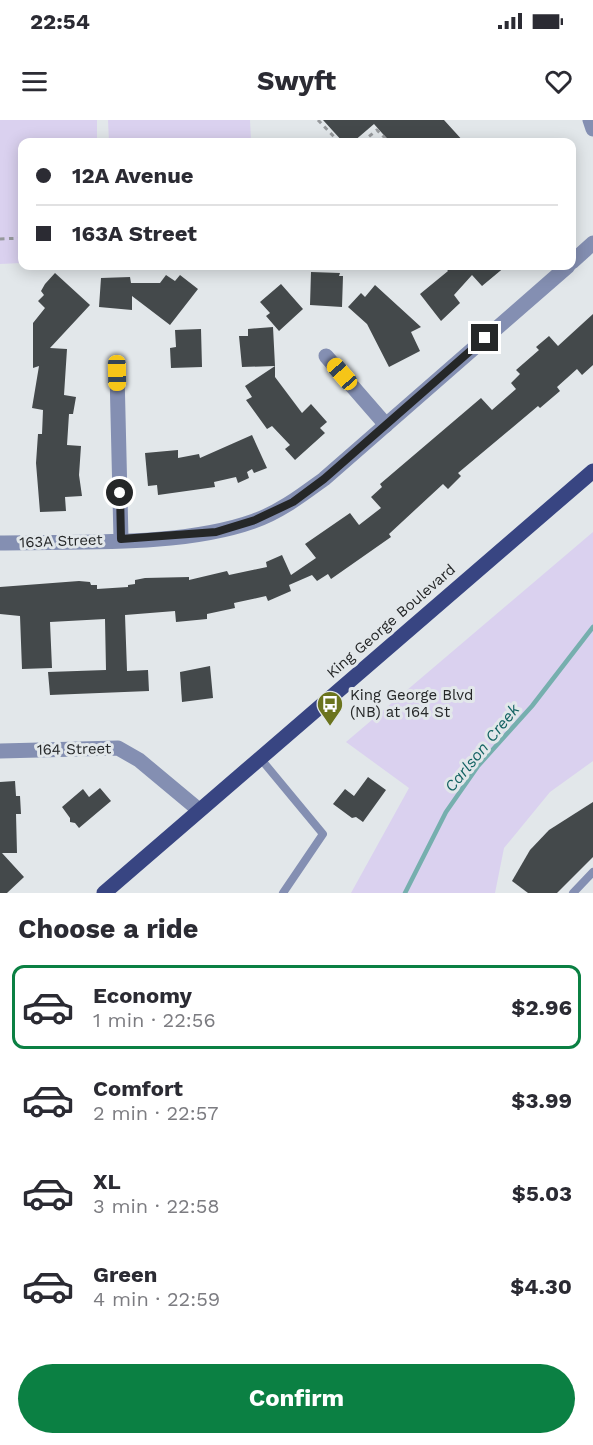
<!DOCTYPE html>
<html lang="en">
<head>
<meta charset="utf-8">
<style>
  :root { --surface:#fff; --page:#f2f2f3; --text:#2b2b33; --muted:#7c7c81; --line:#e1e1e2; --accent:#0b8043 }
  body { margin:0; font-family:"Work Sans",sans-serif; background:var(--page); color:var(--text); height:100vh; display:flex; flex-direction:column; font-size:22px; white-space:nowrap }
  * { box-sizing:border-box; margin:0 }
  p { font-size:20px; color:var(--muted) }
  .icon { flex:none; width:33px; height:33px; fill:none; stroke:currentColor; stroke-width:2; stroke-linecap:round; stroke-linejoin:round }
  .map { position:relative; height:773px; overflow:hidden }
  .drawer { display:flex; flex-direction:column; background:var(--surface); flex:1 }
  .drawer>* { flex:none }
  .guide { position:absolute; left:18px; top:18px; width:558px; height:132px; border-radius:12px; box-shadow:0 3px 15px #0003; display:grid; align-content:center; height:132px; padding:0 18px; background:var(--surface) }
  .end { position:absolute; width:27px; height:27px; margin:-14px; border:8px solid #252728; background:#fff; box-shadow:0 0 0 3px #fff }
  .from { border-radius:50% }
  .car { position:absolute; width:18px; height:36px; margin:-18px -9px; border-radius:8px; box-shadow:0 0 4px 2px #0007; background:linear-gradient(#f5c518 24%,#345 0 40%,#f5c518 0 76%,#345 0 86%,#f5c518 0) }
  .guide b { display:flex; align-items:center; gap:21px; height:57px; font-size:22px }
  .guide b+b { border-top:2px solid var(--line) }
  .guide i { width:15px; height:15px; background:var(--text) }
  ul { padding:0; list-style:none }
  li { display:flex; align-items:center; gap:18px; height:84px; margin:0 12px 9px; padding:0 6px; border:3px solid transparent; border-radius:12px }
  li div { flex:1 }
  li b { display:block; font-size:22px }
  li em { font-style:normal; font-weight:700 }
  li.active { border-color:var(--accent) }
  li>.icon { width:54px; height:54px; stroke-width:1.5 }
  h2 { padding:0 18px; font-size:27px; line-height:72px }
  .primary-button { display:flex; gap:12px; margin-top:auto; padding:12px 18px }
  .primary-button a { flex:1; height:69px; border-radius:36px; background:var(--accent); color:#fff; font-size:24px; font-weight:700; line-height:69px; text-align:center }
  .status { display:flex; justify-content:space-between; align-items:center; height:42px; padding:0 30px; background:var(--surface); direction:ltr }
  .status svg { height:16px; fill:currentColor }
  header { display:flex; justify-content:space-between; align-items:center; height:78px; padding:0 18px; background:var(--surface); font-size:27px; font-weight:700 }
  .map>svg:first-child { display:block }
</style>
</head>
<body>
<div class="status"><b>22:54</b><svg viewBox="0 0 49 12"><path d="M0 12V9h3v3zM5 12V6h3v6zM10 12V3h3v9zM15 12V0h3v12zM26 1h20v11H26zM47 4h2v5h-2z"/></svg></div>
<header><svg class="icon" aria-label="menu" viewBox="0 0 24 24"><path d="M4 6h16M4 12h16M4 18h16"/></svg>Swyft<svg class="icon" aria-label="heart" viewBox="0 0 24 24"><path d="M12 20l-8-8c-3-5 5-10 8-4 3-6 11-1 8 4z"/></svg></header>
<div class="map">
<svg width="593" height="773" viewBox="0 0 593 773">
  <rect width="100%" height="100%" fill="#e2e7ea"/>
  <g fill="#dad1ef">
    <polygon points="0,0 97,0 97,22 22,22 22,143 0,144"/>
    <polygon points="108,0 250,0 251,22 109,22"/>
    <polygon points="593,412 593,641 550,672 504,728 495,773 351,773 409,668 346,622"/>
  </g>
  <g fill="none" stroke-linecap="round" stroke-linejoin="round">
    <polyline stroke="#76afae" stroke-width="4.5" points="405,773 446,692 478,646 532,586 593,507"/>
  </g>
  <g fill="#44494b">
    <polygon points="323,0 444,0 464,22 390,22 374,4 353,22 343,22"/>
    <polygon points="444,146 506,146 482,166 472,155 454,175 460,183 441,201 420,174 448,151"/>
    <polygon points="311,152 340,153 339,156 343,156 342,187 310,185"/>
    <polygon points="55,153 90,185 50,228 67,229 64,275 76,277 73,294 69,294 67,325 81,326 79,355 82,376 65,377 66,391 40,392 36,343 38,314 42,314 43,290 32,288 39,246 33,248 33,203 45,188 38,181 44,175 41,171 45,164"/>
    <polygon points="166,155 175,161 180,155 198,169 170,205 132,176 132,190 99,187 101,158 130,157 131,163 160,163"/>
    <polygon points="281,164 303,189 279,211 266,196 270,193 260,182"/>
    <polygon points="375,165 421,207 411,212 420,231 389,247 367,204 348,187 361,173 365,177"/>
    <polygon points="593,194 593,245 582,255 577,249 557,267 560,271 540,288 538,286 458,353 461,356 448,369 443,364 389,414 391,417 331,459 328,454 317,461 312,455 289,465 291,471 268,481 266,476 234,483 235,488 207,494 207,499 176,502 175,491 125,495 127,551 148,550 149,571 50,575 48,552 106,550 105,499 50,502 52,548 22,549 20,496 0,494 0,467 79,461 90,462 91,465 97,465 97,469 128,467 128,465 135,464 135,460 145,458 189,457 189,460 227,451 229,455 267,447 266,442 282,435 291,455 316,438 305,424 350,393 359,405 381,388 371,377 382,367 380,364 481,278 492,290 516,269 511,263 520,254 516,250 539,230 536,227 549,216 558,226"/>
    <polygon points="273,207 275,246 242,247 239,216 248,216 248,209"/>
    <polygon points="201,209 202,247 171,248 170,228 176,227 175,210"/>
    <polygon points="275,246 275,257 302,293 311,284 327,302 320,308 325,313 295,340 285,329 290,325 272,306 267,309 246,280 252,277 245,266"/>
    <polygon points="252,315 267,348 254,353 252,349 247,352 249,358 238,363 236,357 214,362 215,367 158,375 157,365 148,366 145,333 178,330 178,338 199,334 200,338"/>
    <polygon points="210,546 213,578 182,582 180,552"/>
    <polygon points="368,657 386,670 363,702 356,697 352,698 333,684 345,669 354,676"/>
    <polygon points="15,661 16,676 20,676 21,694 16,694 17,733 2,733 24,757 7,773 0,773 0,662"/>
    <polygon points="100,668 111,681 79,708 75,703 70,702 70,698 62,687 83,669 89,677"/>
    <polygon points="593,682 593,737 557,773 528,773 512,761 530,730 549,710"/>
  </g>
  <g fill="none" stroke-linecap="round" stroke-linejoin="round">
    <g stroke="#96999c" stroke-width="3" stroke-dasharray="4.5 4.5" stroke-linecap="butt">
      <polyline points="318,0 339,22"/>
      <polyline points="362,22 377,10 389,22"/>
      <polyline points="0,119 22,118"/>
    </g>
    <g stroke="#848fb2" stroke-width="8">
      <polyline points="260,638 323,714 283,773"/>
      <polyline points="573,773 593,752"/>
    </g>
    <g stroke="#848fb2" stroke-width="15">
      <polyline points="590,0 593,9"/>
      <polyline points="572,142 593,123"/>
      <polyline points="326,236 386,305"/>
      <polyline points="117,253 121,419"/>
      <path d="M 0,423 C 77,421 182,427 254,401 C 280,392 302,375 324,359 L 568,146"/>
      <polyline points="0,631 118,628 139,640 199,690"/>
    </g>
    <polyline stroke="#384582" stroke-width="15" points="104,773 593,351"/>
  </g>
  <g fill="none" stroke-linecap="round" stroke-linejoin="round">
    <polyline stroke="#252728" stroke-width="8" points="120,373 121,419 216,412 255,400 293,382 324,359 485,218"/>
  </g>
  <defs>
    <g id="bus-pin" transform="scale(1.35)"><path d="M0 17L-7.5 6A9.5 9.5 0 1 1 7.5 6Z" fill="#6b741e" stroke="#e2e7ea"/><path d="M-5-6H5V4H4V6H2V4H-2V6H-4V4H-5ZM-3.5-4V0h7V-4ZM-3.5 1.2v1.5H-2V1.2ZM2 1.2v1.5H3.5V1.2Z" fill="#fff"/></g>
  </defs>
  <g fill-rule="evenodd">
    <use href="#bus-pin" x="330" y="584"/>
  </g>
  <g text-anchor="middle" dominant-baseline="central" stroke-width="6" stroke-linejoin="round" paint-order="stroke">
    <g font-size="15" fill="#252728" stroke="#e2e7ea">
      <text transform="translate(61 421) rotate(-2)">163A Street</text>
      <text transform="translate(391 501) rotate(-41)">King George Boulevard</text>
      <text transform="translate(74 629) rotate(-1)">164 Street</text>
    </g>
    <g font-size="15" fill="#252728" stroke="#e2e7ea" text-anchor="start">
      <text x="350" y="575">King George Blvd<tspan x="350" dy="17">(NB) at 164 St</tspan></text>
    </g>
    <g font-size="16" font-style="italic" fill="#146363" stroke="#e2e7ea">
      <text transform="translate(482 628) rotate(-51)">Carlson Creek</text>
    </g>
  </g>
</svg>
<i class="end from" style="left:120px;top:373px"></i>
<i class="end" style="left:485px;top:218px"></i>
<i class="car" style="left:117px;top:253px;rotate:179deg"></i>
<i class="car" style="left:342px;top:254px;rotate:319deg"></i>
<div class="guide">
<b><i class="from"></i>12A Avenue</b>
<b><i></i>163A Street</b>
</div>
</div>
<section class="drawer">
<h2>Choose a ride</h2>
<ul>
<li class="active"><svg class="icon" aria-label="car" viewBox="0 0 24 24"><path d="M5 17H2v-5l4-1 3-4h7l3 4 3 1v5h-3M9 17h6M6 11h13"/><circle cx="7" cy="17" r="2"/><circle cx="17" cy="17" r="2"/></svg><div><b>Economy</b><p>1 min · 22:56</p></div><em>$2.96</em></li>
<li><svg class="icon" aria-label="car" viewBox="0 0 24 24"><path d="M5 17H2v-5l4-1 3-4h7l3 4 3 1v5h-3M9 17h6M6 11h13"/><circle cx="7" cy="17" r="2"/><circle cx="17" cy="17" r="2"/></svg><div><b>Comfort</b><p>2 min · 22:57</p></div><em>$3.99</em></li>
<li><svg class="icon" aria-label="car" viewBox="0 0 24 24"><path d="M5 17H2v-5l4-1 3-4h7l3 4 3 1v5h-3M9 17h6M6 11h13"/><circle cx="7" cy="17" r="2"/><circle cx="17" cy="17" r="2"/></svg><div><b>XL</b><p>3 min · 22:58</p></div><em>$5.03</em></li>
<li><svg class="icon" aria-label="car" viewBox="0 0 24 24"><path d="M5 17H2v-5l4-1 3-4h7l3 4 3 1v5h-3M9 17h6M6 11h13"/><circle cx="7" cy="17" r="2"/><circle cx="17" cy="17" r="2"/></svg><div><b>Green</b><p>4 min · 22:59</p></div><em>$4.30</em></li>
</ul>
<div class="primary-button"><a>Confirm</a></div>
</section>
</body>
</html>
